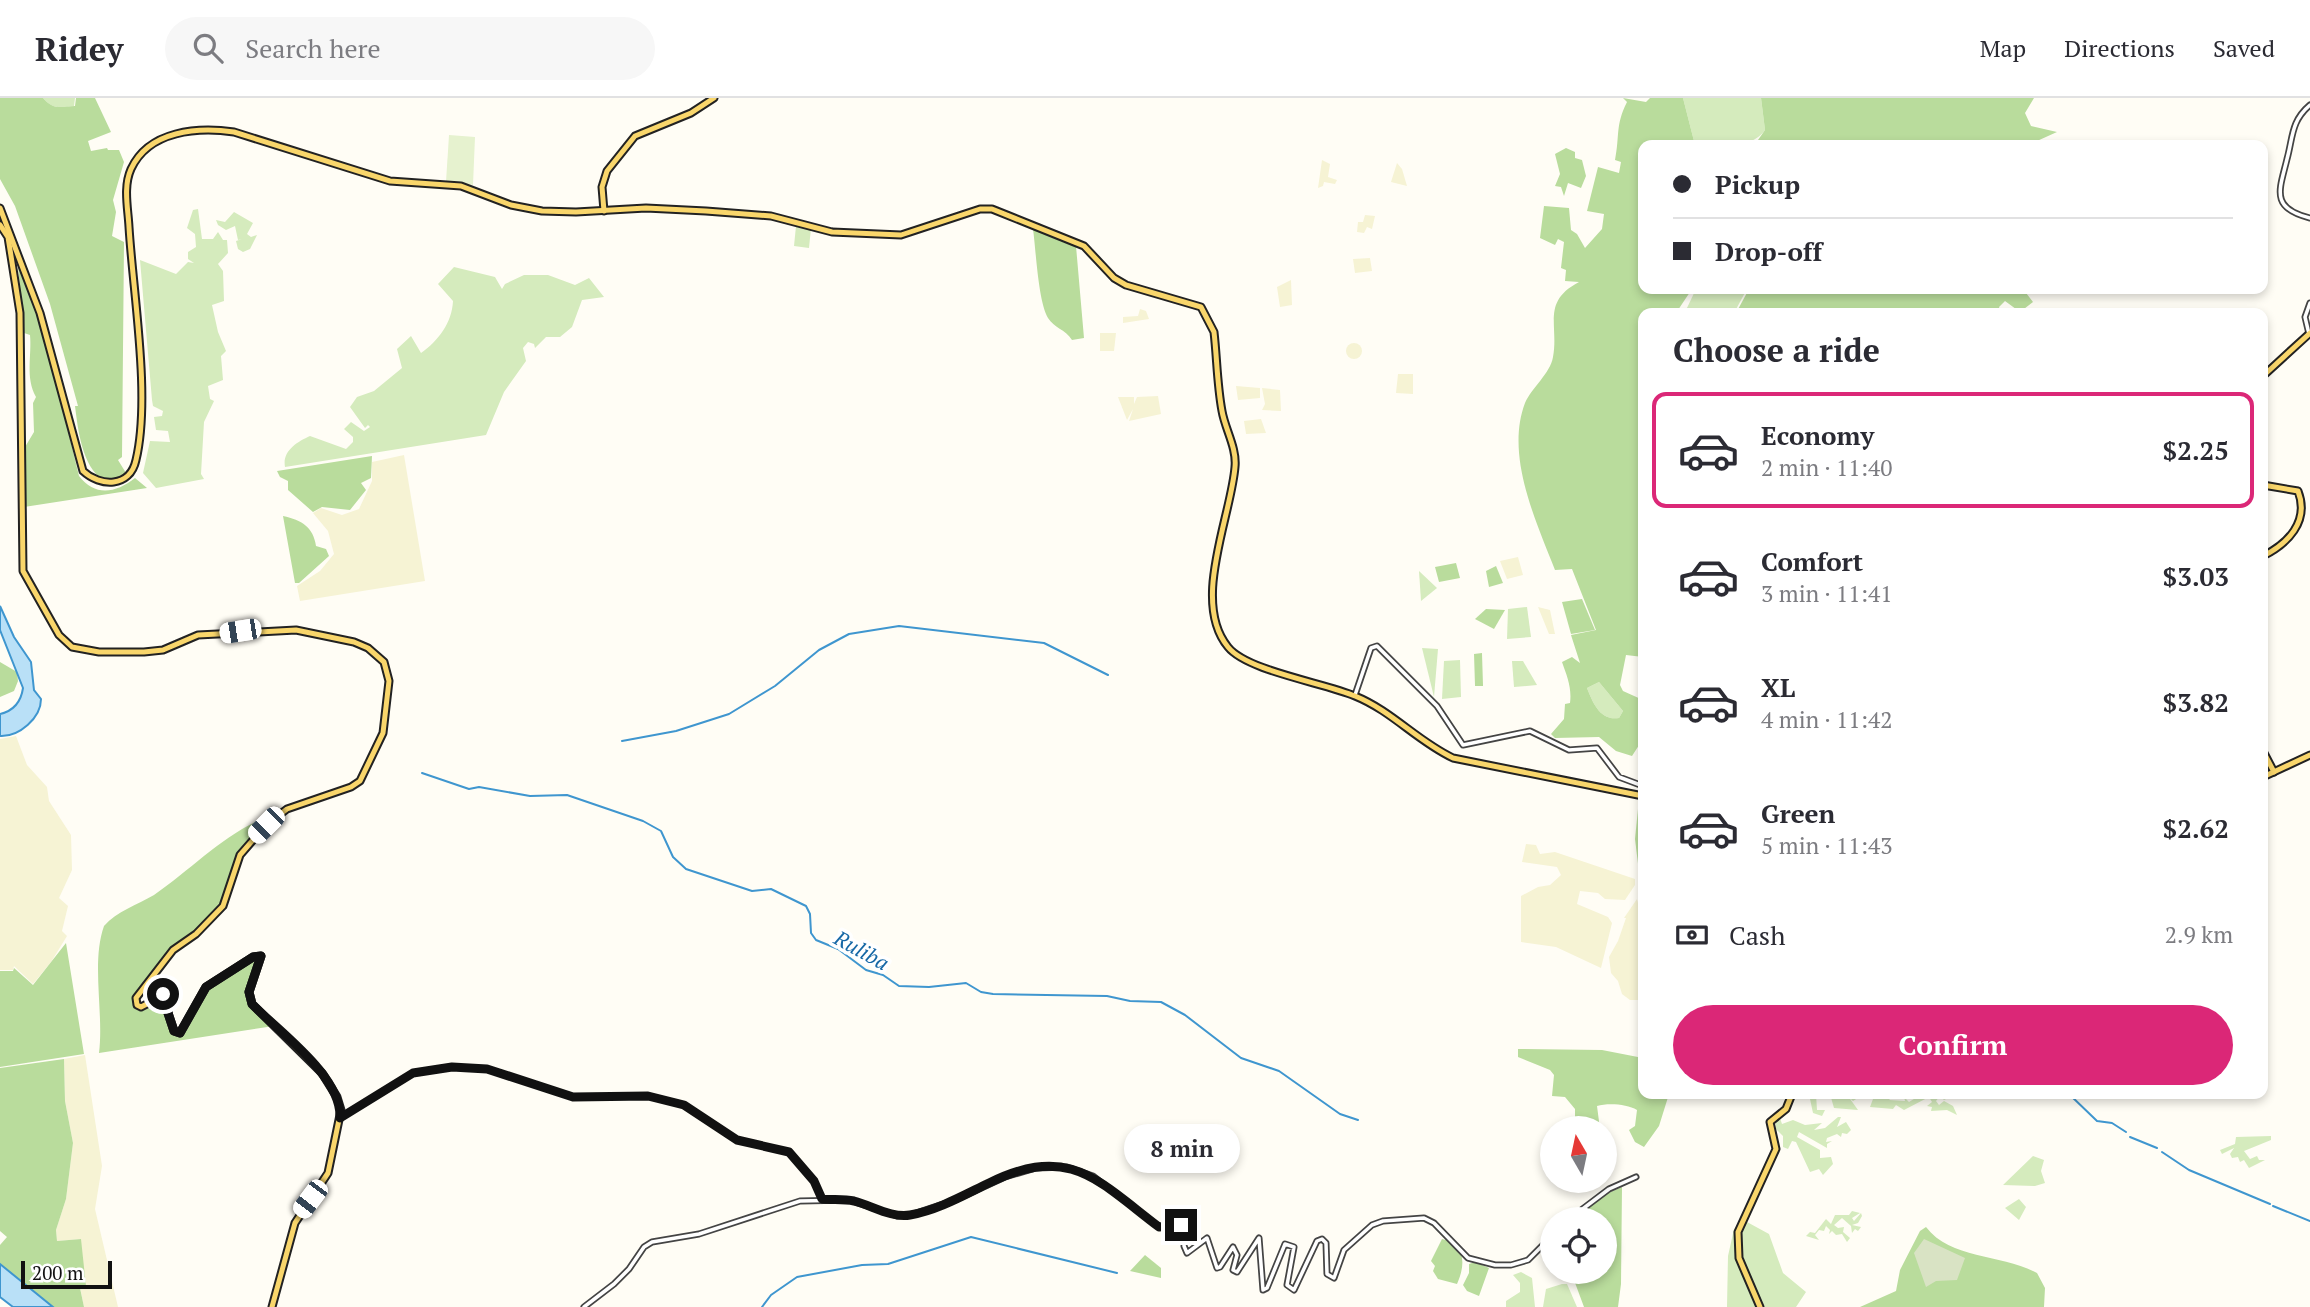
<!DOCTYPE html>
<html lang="en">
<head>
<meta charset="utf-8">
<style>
  :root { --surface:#fff; --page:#f7f7f7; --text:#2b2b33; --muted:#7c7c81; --line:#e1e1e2; --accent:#db2777 }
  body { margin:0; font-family:"PT Serif",serif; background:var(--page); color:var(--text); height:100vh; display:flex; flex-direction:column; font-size:26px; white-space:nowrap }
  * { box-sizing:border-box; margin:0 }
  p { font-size:23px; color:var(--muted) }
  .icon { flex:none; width:38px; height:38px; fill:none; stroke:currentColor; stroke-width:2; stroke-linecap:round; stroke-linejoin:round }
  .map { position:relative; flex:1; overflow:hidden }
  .side { position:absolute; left:1638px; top:210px; width:630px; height:791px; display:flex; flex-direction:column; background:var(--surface); border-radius:14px; box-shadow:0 4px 10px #0003 }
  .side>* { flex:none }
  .hud { position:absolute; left:1638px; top:42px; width:630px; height:154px; border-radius:14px; box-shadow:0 4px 10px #0003; display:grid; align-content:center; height:154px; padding:0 35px; background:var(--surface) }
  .needle { width:46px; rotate:351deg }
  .tools { position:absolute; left:1540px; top:1018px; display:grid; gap:14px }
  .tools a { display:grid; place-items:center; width:77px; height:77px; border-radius:50%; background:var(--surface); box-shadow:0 4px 10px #0003; font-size:35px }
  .scale { position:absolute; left:21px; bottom:18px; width:91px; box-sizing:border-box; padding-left:7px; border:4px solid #111; border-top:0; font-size:19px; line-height:24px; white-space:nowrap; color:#111; -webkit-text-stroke:5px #fff; paint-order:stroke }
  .end { position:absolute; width:32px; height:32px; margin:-16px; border:9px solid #111; background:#fff; box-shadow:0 0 0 4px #fff }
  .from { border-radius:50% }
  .bubble { position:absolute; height:49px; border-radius:24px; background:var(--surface); box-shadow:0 4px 10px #0003; font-size:23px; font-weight:600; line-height:49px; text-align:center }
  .car { position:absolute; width:21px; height:42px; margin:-21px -10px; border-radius:9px; box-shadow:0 0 5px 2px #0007; background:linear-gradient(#fff 24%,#345 0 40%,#fff 0 76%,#345 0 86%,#fff 0) }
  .hud b { display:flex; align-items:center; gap:24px; height:66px; font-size:26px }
  .hud b+b { border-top:2px solid var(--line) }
  .hud i { width:18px; height:18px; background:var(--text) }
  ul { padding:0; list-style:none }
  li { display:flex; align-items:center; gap:21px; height:116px; margin:0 14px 10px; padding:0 21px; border:4px solid transparent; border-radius:14px }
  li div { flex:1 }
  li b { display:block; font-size:26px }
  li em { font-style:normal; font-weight:600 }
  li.current { border-color:var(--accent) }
  li>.icon { width:63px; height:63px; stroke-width:1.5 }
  h2 { padding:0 35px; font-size:32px; line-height:84px }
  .pay { display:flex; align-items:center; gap:18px; height:77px; padding:0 35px; font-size:26px }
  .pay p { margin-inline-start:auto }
  .cta { display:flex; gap:14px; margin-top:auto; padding:14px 35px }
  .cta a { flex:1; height:80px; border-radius:42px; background:var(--accent); color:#fff; font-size:28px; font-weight:600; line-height:80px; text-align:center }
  header { display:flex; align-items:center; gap:42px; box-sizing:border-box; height:98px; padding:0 35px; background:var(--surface); border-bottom:2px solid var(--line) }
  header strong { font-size:33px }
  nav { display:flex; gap:38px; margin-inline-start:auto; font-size:24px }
  .search { width:490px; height:63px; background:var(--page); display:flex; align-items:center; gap:18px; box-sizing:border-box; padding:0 24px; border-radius:38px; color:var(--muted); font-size:26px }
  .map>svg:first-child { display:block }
</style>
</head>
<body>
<header>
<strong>Ridey</strong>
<div class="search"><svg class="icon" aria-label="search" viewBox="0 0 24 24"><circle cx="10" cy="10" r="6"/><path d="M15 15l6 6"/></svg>Search here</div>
<nav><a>Map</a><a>Directions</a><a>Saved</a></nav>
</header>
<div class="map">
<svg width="2310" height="1209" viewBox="0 0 2310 1209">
  <rect width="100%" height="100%" fill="#fffdf5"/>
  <g fill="#f6f3d4">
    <polygon points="1322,62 1330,66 1328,79 1337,82 1335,86 1324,84 1323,88 1318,90"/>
    <polygon points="1397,65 1402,71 1407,88 1391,84"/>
    <polygon points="1365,117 1375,118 1372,131 1367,129 1364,135 1357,134 1358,124 1363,124"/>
    <polygon points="1370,160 1372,173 1355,175 1353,161"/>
    <polygon points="1291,182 1292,207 1280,209 1277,189"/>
    <polygon points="1140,211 1146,213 1149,221 1123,225 1123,219 1138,218"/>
    <polygon points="1100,235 1116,235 1114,253 1100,253"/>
    <circle cx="1354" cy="253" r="8"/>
    <polygon points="1398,276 1413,276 1413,296 1396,295"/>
    <polygon points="1236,288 1260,290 1260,300 1238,302"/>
    <polygon points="1262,290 1280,292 1281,313 1262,312 1265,306"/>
    <polygon points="1158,298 1161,316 1129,323 1133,311 1127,322 1118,299 1134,299 1134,306 1137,299"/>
    <polygon points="1261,321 1266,335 1246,336 1244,323"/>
    <polygon points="404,357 425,483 300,503 297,488 320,473 334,456 328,433 313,415 321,410 342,417 359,411 372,383 372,364"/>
    <polygon points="1518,459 1523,477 1507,481 1500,463"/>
    <polygon points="1538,509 1550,512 1555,536 1549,536"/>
    <polygon points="16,638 27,667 47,689 49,703 71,737 72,772 59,800 68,808 62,833 67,838 51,864 33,886 14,868 13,872 0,872 0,641"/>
    <polygon points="1526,746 1536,747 1540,756 1555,754 1635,781 1635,787 1625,802 1605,801 1598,795 1580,793 1577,806 1608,819 1612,825 1601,870 1556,849 1521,844 1521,798 1538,789 1550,787 1561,777 1557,769 1522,764"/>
    <polygon points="1637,801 1643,825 1643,893 1640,902 1630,902 1622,896 1618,883 1611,875 1609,859 1618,843 1626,820 1624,820"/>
    <polygon points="85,957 102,1068 95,1111 118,1209 84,1209 80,1189 81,1141 57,1143 56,1132 66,1101 73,1045 65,1003 64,961"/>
  </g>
  <g fill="#d5ebbd">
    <path d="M 43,0 L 75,0 L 74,8 C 60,10 52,11 43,0 Z"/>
    <path d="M 1683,0 L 1761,0 L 1765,32 C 1750,53 1719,47 1695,47 Z"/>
    <polygon points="198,111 202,141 213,141 218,134 223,142 227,142 228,155 218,166 223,173 224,203 212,207 218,234 226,253 221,258 223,282 208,288 210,301 214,303 204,324 201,376 204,381 156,390 143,375 150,343 170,344 168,333 156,332 154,319 162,318 163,313 153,308 152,302 140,162 176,176 188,164 194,165 188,161 188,154 196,149 195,136 187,130 193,112"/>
    <polygon points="234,114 253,125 247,136 251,139 257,137 250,151 243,154 238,151 236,143 242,141 238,142 235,128 226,132 218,127 216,122 225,124"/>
    <polygon points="796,128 811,130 809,150 794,148"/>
    <path d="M 454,169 L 495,179 L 502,191 L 505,186 L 524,177 L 548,177 L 575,187 L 589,180 L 604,199 L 582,202 L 572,229 L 560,239 L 546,239 L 535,250 L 534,246 L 528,244 L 523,250 L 526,263 L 504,294 L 486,337 L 285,369 C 282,353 297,344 310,338 L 346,351 L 353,344 L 353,339 L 344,331 L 351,324 L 364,333 L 370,329 L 368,327 L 365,330 L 350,309 L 357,299 L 374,293 L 402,270 L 397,251 L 411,238 L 421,255 C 438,243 452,225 453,203 L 438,186 Z"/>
    <polygon points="1696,191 1747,191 1734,215 1694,215 1686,212"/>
    <polygon points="1419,473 1437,490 1421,503"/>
    <polygon points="1527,509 1531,539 1507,541 1508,511"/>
    <polygon points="1422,550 1438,551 1434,599"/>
    <polygon points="1460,562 1461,599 1442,601 1444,563"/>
    <polygon points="1512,563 1523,563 1537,587 1514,589"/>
    <path d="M 1599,584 L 1623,613 L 1619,620 C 1600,623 1593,605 1587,590 Z"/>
    <polygon points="1816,996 1817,1012 1825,1012 1822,1018 1813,1015 1810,1001 1801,999 1801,997"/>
    <polygon points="1830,996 1864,996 1853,1003 1848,998 1858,1012 1834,1010"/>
    <polygon points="1883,996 1895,996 1889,1002 1905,1003 1904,999 1914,996 1906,1001 1909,1004 1922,996 1948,996 1950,999 1944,1002 1940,998 1936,1003 1939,1007 1944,1003 1953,1008 1957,1017 1947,1012 1931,1013 1932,1009 1927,1008 1932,1004 1929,999 1904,1012 1896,1007 1893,1011 1870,1009 1873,1001"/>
    <polygon points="1838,1019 1841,1019 1837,1029 1846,1024 1851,1032 1847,1036 1842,1035 1841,1039 1837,1036 1827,1040 1826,1044 1832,1043 1827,1046 1827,1050 1799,1034 1797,1039 1820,1052 1820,1060 1831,1059 1833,1066 1823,1077 1819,1071 1810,1074 1796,1044 1792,1043 1788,1051 1783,1049 1783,1038 1776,1031 1775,1021 1780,1020 1782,1026 1793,1022 1805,1027 1822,1025 1814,1032 1825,1030"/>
    <polygon points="2271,1038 2271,1042 2244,1053 2250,1061 2257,1058 2259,1062 2265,1062 2249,1070 2244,1062 2240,1064 2238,1059 2232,1060 2230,1056 2234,1050 2222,1056 2220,1052 2235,1046 2236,1039"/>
    <polygon points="2033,1058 2044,1062 2041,1073 2045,1085 2035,1088 2003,1087"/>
    <polygon points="2019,1101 2026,1109 2019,1122 2005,1110"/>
    <polygon points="1852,1113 1860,1115 1852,1120 1854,1123 1861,1115 1862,1118 1858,1125 1852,1127 1861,1129 1858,1133 1855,1131 1852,1135 1851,1128 1842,1120 1834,1127 1838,1130 1844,1129 1843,1134 1850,1140 1847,1144 1842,1136 1836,1137 1832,1133 1829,1136 1830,1132 1826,1128 1824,1133 1819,1132 1815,1137 1819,1142 1806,1138 1810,1134 1815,1135 1826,1121 1831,1126 1835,1117 1849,1117"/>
    <polygon points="1747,1124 1769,1136 1783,1175 1806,1194 1796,1209 1727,1209 1728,1158 1734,1131"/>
    <polygon points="1521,1174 1532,1180 1535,1209 1506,1209 1506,1203 1520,1194 1520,1185 1513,1177"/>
    <polygon points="1562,1186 1567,1186 1577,1209 1543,1209 1546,1191"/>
  </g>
  <g fill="#b9dc9c" fill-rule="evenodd">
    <path d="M 0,0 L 43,0 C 53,12 61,9 75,8 L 76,0 L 95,0 L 111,34 L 88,43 L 91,53 L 107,50 L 108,52 L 119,52 L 124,64 L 113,102 L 116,114 L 112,138 L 124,144 L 122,359 L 118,362 L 126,375 L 119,380 L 103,382 C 82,368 78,332 75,308 L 78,308 L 50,206 L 15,108 L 0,81 Z"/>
    <path d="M 1623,0 L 1646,4 L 1650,0 L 1683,0 L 1695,47 L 1643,47 L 1643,191 L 1692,191 L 1676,215 L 1643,215 L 1643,559 L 1626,557 L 1620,587 L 1623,593 L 1643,602 L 1643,641 L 1632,658 L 1616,653 L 1599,639 L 1555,640 L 1551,636 L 1564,621 L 1565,606 L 1570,605 C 1572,590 1567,578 1562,564 L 1572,559 L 1580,565 L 1571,537 L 1596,532 L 1572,471 L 1555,472 C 1536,423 1505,358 1525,305 C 1532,289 1550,276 1553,259 C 1559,227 1541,204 1579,184 L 1565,183 L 1566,172 L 1561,170 L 1564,144 L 1558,141 L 1555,147 L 1540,140 L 1544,108 L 1569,110 L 1571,132 L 1577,136 L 1585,150 L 1602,131 L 1604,116 L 1587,113 L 1598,69 L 1619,75 L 1621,64 L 1615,62 C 1620,37 1615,28 1627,4 ZM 1599,584 L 1623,613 L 1619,620 C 1600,623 1593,605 1587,590 Z"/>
    <polygon points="1761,0 2034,0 2025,15 2031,28 2057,34 2028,47 1739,47 1758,42 1765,32"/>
    <polygon points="1566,50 1575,54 1575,60 1582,62 1586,78 1581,90 1568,85 1564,98 1561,89 1555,88 1560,76 1555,56"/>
    <path d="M 1033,131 L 1076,148 L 1084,240 L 1072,242 C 1065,231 1054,230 1048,220 C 1038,203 1036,152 1033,131 Z"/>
    <path d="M 17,157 L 45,238 L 79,378 C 95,399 116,395 135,380 L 147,390 L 24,409 L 22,354 L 34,334 L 33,305 L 36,299 C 25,279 32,258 30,237 L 24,235 Z"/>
    <polygon points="1749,191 2023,191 2033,204 2020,214 2005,203 1999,209 2001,215 1736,215"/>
    <polygon points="372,358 371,380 361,385 366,392 350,412 322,409 313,414 288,392 288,383 280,379 277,373"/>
    <path d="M 283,418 C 302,422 313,429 316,448 L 326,451 L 329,458 L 299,485 L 295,485 Z"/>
    <polygon points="1456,465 1460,480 1439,484 1435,469"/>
    <polygon points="1496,468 1503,485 1489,489 1486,473"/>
    <polygon points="1582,501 1595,532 1571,536 1562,504"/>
    <polygon points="1486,511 1505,512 1494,531 1475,521"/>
    <polygon points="1482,555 1483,588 1475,588 1474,556"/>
    <polygon points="0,564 17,574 18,583 14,593 0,599"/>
    <polygon points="1638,711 1643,711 1643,807 1635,741"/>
    <path d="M 274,716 L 245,748 L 223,806 L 197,833 L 177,847 L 134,902 L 135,909 L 141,912 L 170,896 L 167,918 L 175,937 L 184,937 L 210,890 L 260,859 L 248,900 L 274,928 L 99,955 C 104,915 91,865 104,828 C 117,813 137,807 154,797 C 195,769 226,733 274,716 Z"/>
    <polygon points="66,845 84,956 0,969 0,873 13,873 14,870 33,887"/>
    <path d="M 1518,951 L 1602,952 L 1643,960 L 1643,996 L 1669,996 L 1659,1028 L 1644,1049 L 1635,1044 L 1629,1032 L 1635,1028 L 1637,1012 C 1627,1006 1608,1005 1597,1008 L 1600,1031 L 1564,1031 L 1575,1024 L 1575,1011 L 1565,999 L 1552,998 L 1554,977 L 1550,972 L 1518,959 Z"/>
    <polygon points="64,961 65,1003 73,1045 66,1101 56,1132 57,1143 81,1141 86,1188 80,1190 84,1209 53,1209 0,1166 0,1147 7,1139 0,1133 0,970"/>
    <polygon points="1622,1089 1621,1186 1618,1209 1584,1209 1571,1174 1605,1174 1605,1122 1575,1122 1601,1098"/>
    <path d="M 1926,1129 C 1951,1162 2003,1156 2037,1175 L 2045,1190 L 2044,1209 L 1860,1209 L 1896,1193 L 1900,1172 L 1920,1133 Z"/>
    <path d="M 1442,1141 C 1467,1147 1465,1168 1457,1186 L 1438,1181 L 1433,1173 L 1435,1168 L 1431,1163 Z"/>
    <polygon points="1145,1157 1161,1170 1161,1180 1130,1173"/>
    <polygon points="1475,1164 1489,1170 1479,1198 1467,1193 1463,1187 1469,1175 1469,1166"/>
  </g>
  <polygon fill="#d9e3c4" points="1924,1141 1965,1160 1957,1182 1936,1183 1926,1189 1914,1155"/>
  <polygon fill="#e6f2cf" points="449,37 475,39 473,87 446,84"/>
  <g fill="#b9e0f7" stroke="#3f96cf" stroke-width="2">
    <path d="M 0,508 L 14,539 L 31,564 L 34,592 L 41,601 C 41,620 19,639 0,638 L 0,616 C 13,613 21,604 23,590 L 0,532 Z"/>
    <polygon points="0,1166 53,1209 13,1209 0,1199"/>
  </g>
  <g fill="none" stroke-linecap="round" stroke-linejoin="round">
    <g stroke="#3f96cf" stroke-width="2">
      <polyline points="622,643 676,633 729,616 775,588 819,552 849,536 899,528 1044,545 1108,577"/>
      <polyline points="422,675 469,691 479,689 530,698 567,697 643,723 661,733 673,759 686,771 752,793 771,791 806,808 810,816 811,835 816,842 838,851 866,872 883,877 899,888 929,889 966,885 981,894 993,896 1107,898 1130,903 1161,904 1185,917 1241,960 1279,973 1340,1016 1358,1022"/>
      <polyline points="2069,996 2097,1023 2112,1025 2126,1034"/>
      <polyline points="2130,1039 2157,1050"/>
      <polyline points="2162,1054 2189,1072 2270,1106"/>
      <polyline points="2273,1108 2310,1123"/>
      <polyline points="762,1209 771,1197 797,1179 862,1167 888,1166 971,1139 1117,1175"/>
    </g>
    <g stroke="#444" stroke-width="7">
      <g id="minor">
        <path d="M 2310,7 C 2291,23 2293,39 2287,61 C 2280,91 2269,110 2310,120"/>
        <polyline points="2309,236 2305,219 2310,205"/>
        <polyline points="1355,597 1371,550 1377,548 1437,608 1463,647 1530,633 1569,652 1597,650 1619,679 1643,688"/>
        <polyline points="340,1020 413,975 452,969 487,971 573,999 648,998 684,1007 737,1042 789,1054 814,1083 822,1101"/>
        <polyline points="1568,1122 1609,1091 1636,1079"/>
        <polyline points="584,1209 614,1186 629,1171 644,1149 652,1144 699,1136 800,1103 849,1102 897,1118 907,1118 955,1102 1005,1079 1036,1070 1067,1069 1093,1078 1159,1129 1186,1128 1184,1148 1187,1155 1207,1140 1217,1170 1220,1169 1233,1149 1237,1157 1233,1172 1237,1174 1259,1140 1263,1192 1267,1190 1285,1146 1294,1149 1287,1187 1294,1192 1317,1143 1322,1141 1326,1145 1327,1176 1334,1180 1344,1152 1372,1127 1383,1123 1424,1120 1434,1125 1468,1160 1495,1167 1511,1167 1528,1162 1552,1138"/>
      </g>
    </g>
    <g stroke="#222" stroke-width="9">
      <g id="major">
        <path d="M 0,110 L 40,215 L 83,373 C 100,389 130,390 136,362 C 151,299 133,195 129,129 C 128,110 123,89 131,71 C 149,32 198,29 234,34 L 390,83 L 461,88 L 511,107 L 542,113 L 576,114 L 646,110 L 706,113 L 771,118 L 832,134 L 901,137 L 980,111 L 992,111 L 1084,148 L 1114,180 L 1126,187 L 1201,209 L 1214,234 C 1217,260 1217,286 1222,313 C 1225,331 1237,350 1235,369 C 1231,419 1191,504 1228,549 C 1247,573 1325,585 1355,598 C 1392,613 1417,643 1453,660 L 1643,698"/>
        <polyline points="604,113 602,89 607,73 635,38 691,15 714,0"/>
        <polyline points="0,127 8,139 20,215 23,473 59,537 72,549 99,554 144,554 163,552 198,537 296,532 354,544 368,550 384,564 389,583 383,635 360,683 351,689 287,711 266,727 240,757 223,808 196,836 173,852 136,900 137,907 141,909 172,893 168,915 174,933 180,935 206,889 253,859 261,858 249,894 252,906 322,975 337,999 341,1012 328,1075 295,1125 272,1209"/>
        <polyline points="2263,278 2310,235"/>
        <path d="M 2263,387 L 2298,393 C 2310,424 2287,446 2263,458"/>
        <polyline points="2263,653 2274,674"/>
        <polyline points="2263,679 2310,657"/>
        <polyline points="1760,1209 1739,1160 1738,1134 1776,1051 1770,1024 1786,1011 1792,996"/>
      </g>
    </g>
    <use href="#minor" stroke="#fff" stroke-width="3.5"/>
    <use href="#major" stroke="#f9d66b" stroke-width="5"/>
  </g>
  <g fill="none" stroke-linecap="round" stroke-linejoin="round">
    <path stroke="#111" stroke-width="9" d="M 163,896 L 173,894 L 168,915 L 174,933 L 180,935 L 206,889 L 253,859 L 261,858 L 249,894 L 252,906 C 279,934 342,978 340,1020 L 413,975 L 452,969 L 487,971 L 573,999 L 648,998 L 684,1007 L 737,1042 L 789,1054 L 814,1083 L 822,1101 C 833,1102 844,1101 854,1103 C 873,1108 891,1120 910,1117 C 938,1112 964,1097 989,1085 C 1070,1045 1098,1083 1159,1129 L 1181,1127"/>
  </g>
  <g text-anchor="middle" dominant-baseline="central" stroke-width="7" stroke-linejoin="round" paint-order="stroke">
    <g font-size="21" font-style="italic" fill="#1768a6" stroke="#fff">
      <text transform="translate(862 852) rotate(29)">Ruliba</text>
    </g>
  </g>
</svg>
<div class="tools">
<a><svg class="needle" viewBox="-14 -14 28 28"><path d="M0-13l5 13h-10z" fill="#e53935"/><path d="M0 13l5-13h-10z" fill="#7c7c81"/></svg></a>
<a><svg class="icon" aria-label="locate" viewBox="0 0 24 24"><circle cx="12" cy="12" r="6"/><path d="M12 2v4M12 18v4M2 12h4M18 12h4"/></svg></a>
</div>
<div class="scale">200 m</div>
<i class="end from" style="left:163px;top:896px"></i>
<i class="end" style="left:1181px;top:1127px"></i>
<div class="bubble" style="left:1124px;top:1026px;width:116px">8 min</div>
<i class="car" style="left:240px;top:533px;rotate:261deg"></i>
<i class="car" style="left:266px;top:727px;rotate:225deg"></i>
<i class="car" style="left:310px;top:1101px;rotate:217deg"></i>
<div class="hud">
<b><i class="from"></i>Pickup</b>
<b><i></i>Drop-off</b>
</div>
<section class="side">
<h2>Choose a ride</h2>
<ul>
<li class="current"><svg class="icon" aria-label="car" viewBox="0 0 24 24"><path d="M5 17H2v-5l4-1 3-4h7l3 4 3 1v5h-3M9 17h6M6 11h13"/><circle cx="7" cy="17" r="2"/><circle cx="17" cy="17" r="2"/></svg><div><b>Economy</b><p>2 min · 11:40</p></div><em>$2.25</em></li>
<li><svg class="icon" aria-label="car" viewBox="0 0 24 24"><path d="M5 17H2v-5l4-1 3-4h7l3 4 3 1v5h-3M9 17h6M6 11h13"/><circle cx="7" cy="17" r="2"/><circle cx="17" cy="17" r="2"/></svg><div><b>Comfort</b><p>3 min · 11:41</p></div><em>$3.03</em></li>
<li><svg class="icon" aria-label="car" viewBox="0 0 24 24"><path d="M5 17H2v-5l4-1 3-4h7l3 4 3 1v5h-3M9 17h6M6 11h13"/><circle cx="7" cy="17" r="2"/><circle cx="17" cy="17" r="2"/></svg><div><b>XL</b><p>4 min · 11:42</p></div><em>$3.82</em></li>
<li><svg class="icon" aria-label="car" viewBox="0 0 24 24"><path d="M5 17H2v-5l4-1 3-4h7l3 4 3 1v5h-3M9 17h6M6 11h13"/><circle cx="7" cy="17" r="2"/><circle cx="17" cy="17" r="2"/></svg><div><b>Green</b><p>5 min · 11:43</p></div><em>$2.62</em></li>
</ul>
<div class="pay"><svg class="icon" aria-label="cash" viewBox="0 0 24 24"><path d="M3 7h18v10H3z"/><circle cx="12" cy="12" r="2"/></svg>Cash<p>2.9 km</p></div>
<div class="cta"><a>Confirm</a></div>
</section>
</div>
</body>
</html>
